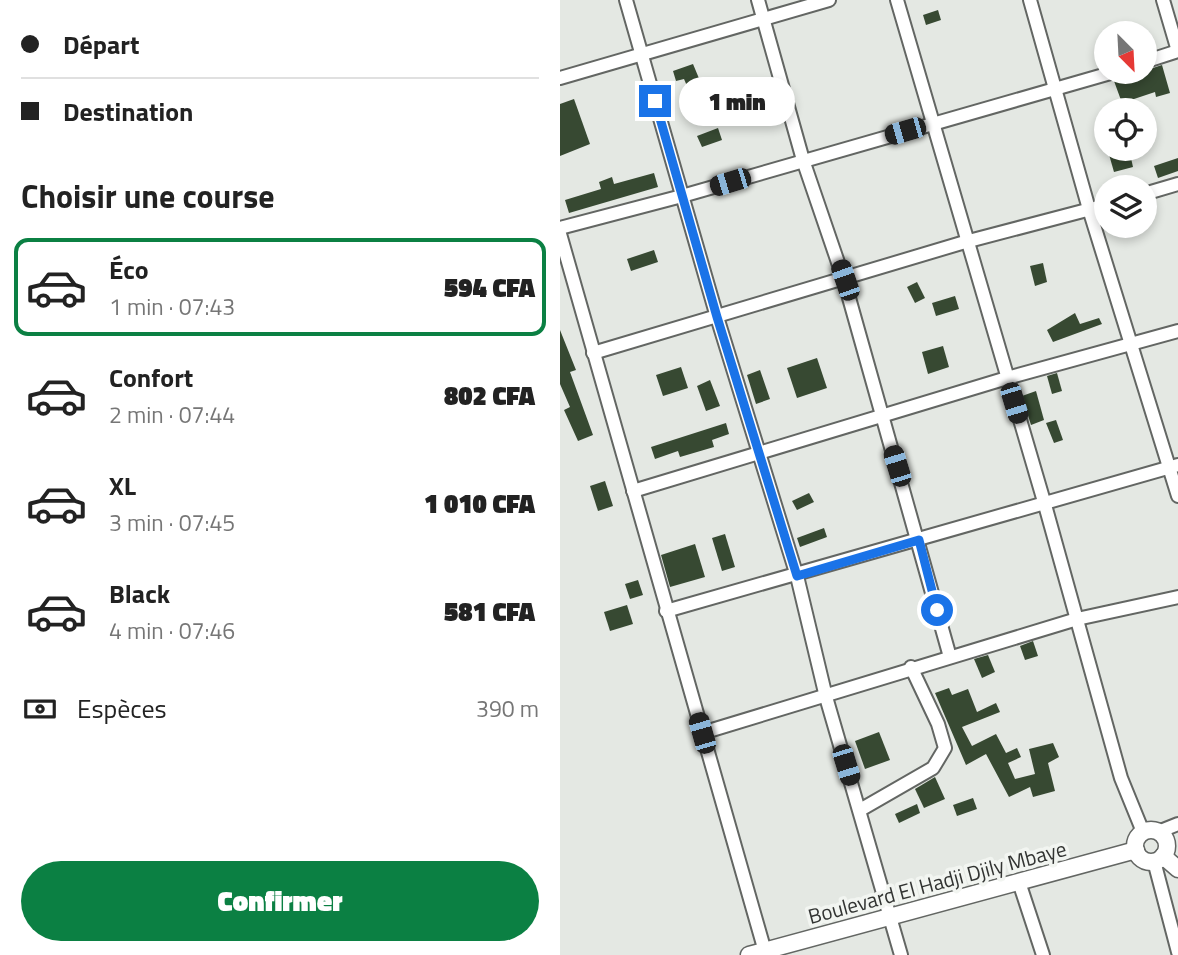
<!DOCTYPE html>
<html lang="fr">
<head>
<meta charset="utf-8">
<style>
  :root { --surface:#fff; --page:#f6f6f6; --text:#222; --muted:#767676; --line:#e0e0e0; --accent:#0b8043 }
  body { margin:0; font-family:"Titillium Web",sans-serif; background:var(--page); color:var(--text); height:100vh; display:flex; flex-direction:column; font-size:26px; white-space:nowrap }
  * { box-sizing:border-box; margin:0 }
  p { font-size:23px; color:var(--muted) }
  .icon { flex:none; width:38px; height:38px; fill:none; stroke:currentColor; stroke-width:2; stroke-linecap:round; stroke-linejoin:round }
  .map { position:relative; flex:1; overflow:hidden }
  .sheet { display:flex; flex-direction:column; background:var(--surface); width:560px }
  .sheet>* { flex:none }
  .banner { display:grid; align-content:center; height:154px; padding:0 21px; background:var(--surface) }
  .needle { width:46px; rotate:156deg }
  .fabs { position:absolute; left:534px; top:21px; display:grid; gap:14px }
  .fabs a { display:grid; place-items:center; width:63px; height:63px; border-radius:50%; background:var(--surface); box-shadow:0 4px 10px #0003; font-size:35px }
  .end { position:absolute; width:32px; height:32px; margin:-16px; border:9px solid #1a73e8; background:#fff; box-shadow:0 0 0 4px #fff }
  .from { border-radius:50% }
  .bubble { position:absolute; height:49px; border-radius:24px; background:var(--surface); box-shadow:0 4px 10px #0003; font-size:23px; font-weight:800; line-height:49px; text-align:center }
  .car { position:absolute; width:21px; height:42px; margin:-21px -10px; border-radius:9px; box-shadow:0 0 5px 2px #0007; background:linear-gradient(#222 24%,#8ab4d8 0 40%,#222 0 76%,#8ab4d8 0 86%,#222 0) }
  .banner b { display:flex; align-items:center; gap:24px; height:66px; font-size:26px }
  .banner b+b { border-top:2px solid var(--line) }
  .banner i { width:18px; height:18px; background:var(--text) }
  ul { padding:0; list-style:none }
  li { display:flex; align-items:center; gap:21px; height:98px; margin:0 14px 10px; padding:0 7px; border:4px solid transparent; border-radius:14px }
  li div { flex:1 }
  li b { display:block; font-size:26px }
  li em { font-style:normal; font-weight:800 }
  li.selected { border-color:var(--accent) }
  li>.icon { width:63px; height:63px; stroke-width:1.5 }
  h2 { padding:0 21px; font-size:32px; line-height:84px }
  .pay { display:flex; align-items:center; gap:18px; height:77px; padding:0 21px; font-size:26px }
  .pay p { margin-inline-start:auto }
  .action { display:flex; gap:14px; margin-top:auto; padding:14px 21px }
  .action a { flex:1; height:80px; border-radius:42px; background:var(--accent); color:#fff; font-size:28px; font-weight:800; line-height:80px; text-align:center }
  main { display:flex; flex:1; min-height:0 }
  .map>svg:first-child { display:block }
</style>
</head>
<body>
<main>
<section class="sheet">
<div class="banner">
<b><i class="from"></i>Départ</b>
<b><i></i>Destination</b>
</div>
<h2>Choisir une course</h2>
<ul>
<li class="selected"><svg class="icon" aria-label="car" viewBox="0 0 24 24"><path d="M5 17H2v-5l4-1 3-4h7l3 4 3 1v5h-3M9 17h6M6 11h13"/><circle cx="7" cy="17" r="2"/><circle cx="17" cy="17" r="2"/></svg><div><b>Éco</b><p>1 min · 07:43</p></div><em>594 CFA</em></li>
<li><svg class="icon" aria-label="car" viewBox="0 0 24 24"><path d="M5 17H2v-5l4-1 3-4h7l3 4 3 1v5h-3M9 17h6M6 11h13"/><circle cx="7" cy="17" r="2"/><circle cx="17" cy="17" r="2"/></svg><div><b>Confort</b><p>2 min · 07:44</p></div><em>802 CFA</em></li>
<li><svg class="icon" aria-label="car" viewBox="0 0 24 24"><path d="M5 17H2v-5l4-1 3-4h7l3 4 3 1v5h-3M9 17h6M6 11h13"/><circle cx="7" cy="17" r="2"/><circle cx="17" cy="17" r="2"/></svg><div><b>XL</b><p>3 min · 07:45</p></div><em>1 010 CFA</em></li>
<li><svg class="icon" aria-label="car" viewBox="0 0 24 24"><path d="M5 17H2v-5l4-1 3-4h7l3 4 3 1v5h-3M9 17h6M6 11h13"/><circle cx="7" cy="17" r="2"/><circle cx="17" cy="17" r="2"/></svg><div><b>Black</b><p>4 min · 07:46</p></div><em>581 CFA</em></li>
</ul>
<div class="pay"><svg class="icon" aria-label="cash" viewBox="0 0 24 24"><path d="M3 7h18v10H3z"/><circle cx="12" cy="12" r="2"/></svg>Espèces<p>390 m</p></div>
<div class="action"><a>Confirmer</a></div>
</section>
<div class="map">
<svg width="618" height="955" viewBox="0 0 618 955">
  <rect width="100%" height="100%" fill="#e4e8e3"/>
  <g fill="#374932">
    <polygon points="378,10 381,20 366,25 363,15"/>
    <polygon points="133,64 143,88 130,93 124,79 116,81 113,71"/>
    <polygon points="602,65 610,93 596,97 595,92 562,103 554,81"/>
    <polygon points="14,99 30,144 0,156 0,104"/>
    <polygon points="158,128 162,140 142,147 137,136"/>
    <polygon points="554,149 569,149 573,167 554,172 548,151"/>
    <polygon points="618,158 618,171 598,178 594,166"/>
    <polygon points="94,173 98,187 9,213 5,200 41,189 39,182 52,177 54,184"/>
    <polygon points="94,250 98,262 71,271 67,259"/>
    <polygon points="483,263 487,282 475,286 470,266"/>
    <polygon points="357,282 365,298 355,303 347,287"/>
    <polygon points="395,296 399,309 376,316 372,303"/>
    <polygon points="515,313 520,324 539,318 542,324 493,342 487,330"/>
    <polygon points="0,330 16,370 10,372 33,435 18,441 4,410 10,407 0,384"/>
    <polygon points="383,346 389,367 368,374 362,352"/>
    <polygon points="257,358 267,388 237,398 227,368"/>
    <polygon points="121,367 128,388 103,396 96,375"/>
    <polygon points="200,370 210,399 196,404 187,375"/>
    <polygon points="497,373 502,391 492,394 487,376"/>
    <polygon points="150,380 160,406 146,411 137,386"/>
    <polygon points="476,391 484,420 471,425 462,396"/>
    <polygon points="496,420 503,440 494,443 486,423"/>
    <polygon points="166,423 169,434 152,440 154,447 120,457 118,451 95,459 91,447"/>
    <polygon points="45,481 53,506 38,511 30,486"/>
    <polygon points="249,493 254,502 237,510 232,501"/>
    <polygon points="264,528 267,537 240,547 237,538"/>
    <polygon points="165,534 175,567 162,571 152,538"/>
    <polygon points="135,544 145,577 110,587 101,555"/>
    <polygon points="78,580 83,595 70,599 65,584"/>
    <polygon points="67,605 73,624 50,631 44,612"/>
    <polygon points="473,641 478,656 465,660 460,646"/>
    <polygon points="428,655 435,672 422,678 414,659"/>
    <polygon points="389,688 392,695 408,689 417,712 436,703 440,712 402,727 412,746 436,734 446,753 457,748 461,757 448,763 455,779 475,774 469,749 493,743 499,757 488,763 495,791 473,797 470,787 449,797 426,754 406,765 375,693"/>
    <polygon points="319,732 330,760 305,769 295,741"/>
    <polygon points="375,777 385,799 364,808 355,789"/>
    <polygon points="413,798 417,809 397,816 393,805"/>
    <polygon points="357,804 360,813 339,823 335,814"/>
  </g>
  <g fill="none" stroke-linecap="round" stroke-linejoin="round">
    <g stroke="#636663" stroke-width="16">
      <g id="minor">
        <polyline points="66,0 157,317 237,576 266,697 341,955"/>
        <polyline points="198,0 243,160 284,280 390,657"/>
        <polyline points="337,0 485,505 561,778 583,832"/>
        <polyline points="470,0 529,209 618,496"/>
        <polyline points="603,0 618,51"/>
        <polyline points="584,62 618,51"/>
        <polyline points="0,78 269,0"/>
        <polyline points="584,194 618,184"/>
        <polyline points="0,228 122,196 554,72"/>
        <polyline points="0,234 206,955"/>
        <polyline points="33,353 405,242 546,205"/>
        <polyline points="73,491 447,378 618,331"/>
        <polyline points="106,611 618,465"/>
        <polyline points="142,733 517,619 618,597"/>
        <polyline points="300,810 373,768 385,748 378,724 351,667"/>
        <polyline points="598,832 618,824"/>
        <polyline points="594,861 618,952"/>
        <polyline points="459,882 483,955"/>
      </g>
    </g>
    <g stroke="#636663" stroke-width="19">
      <g id="major">
        <circle cx="591" cy="846" r="16"/>
        <polyline points="603,856 618,869"/>
        <polyline points="189,955 576,850"/>
      </g>
    </g>
    <use href="#minor" stroke="#fff" stroke-width="12"/>
    <use href="#major" stroke="#fff" stroke-width="16"/>
  </g>
  <g fill="none" stroke-linecap="round" stroke-linejoin="round">
    <polyline stroke="#1a73e8" stroke-width="9" points="95,101 157,317 237,576 359,540 377,610"/>
  </g>
  <g text-anchor="middle" dominant-baseline="central" stroke-width="7" stroke-linejoin="round" paint-order="stroke">
    <g font-size="21" fill="#323432" stroke="#f2f5f1">
      <text transform="translate(377 882) rotate(-15)">Boulevard El Hadji Djily Mbaye</text>
    </g>
  </g>
</svg>
<div class="fabs">
<a><svg class="needle" viewBox="-14 -14 28 28"><path d="M0-13l5 13h-10z" fill="#e53935"/><path d="M0 13l5-13h-10z" fill="#767676"/></svg></a>
<a><svg class="icon" aria-label="locate" viewBox="0 0 24 24"><circle cx="12" cy="12" r="6"/><path d="M12 2v4M12 18v4M2 12h4M18 12h4"/></svg></a>
<a><svg class="icon" aria-label="layers" viewBox="0 0 24 24"><path d="M12 4l9 5-9 5-9-5zM3 14l9 5 9-5"/></svg></a>
</div>
<i class="end from" style="left:377px;top:610px"></i>
<i class="end" style="left:95px;top:101px"></i>
<div class="bubble" style="left:119px;top:77px;width:116px">1 min</div>
<i class="car" style="left:345px;top:131px;rotate:254deg"></i>
<i class="car" style="left:170px;top:182px;rotate:253deg"></i>
<i class="car" style="left:285px;top:280px;rotate:341deg"></i>
<i class="car" style="left:454px;top:403px;rotate:163deg"></i>
<i class="car" style="left:337px;top:466px;rotate:343deg"></i>
<i class="car" style="left:142px;top:733px;rotate:344deg"></i>
<i class="car" style="left:286px;top:765px;rotate:163deg"></i>
</div>
</main>
</body>
</html>
